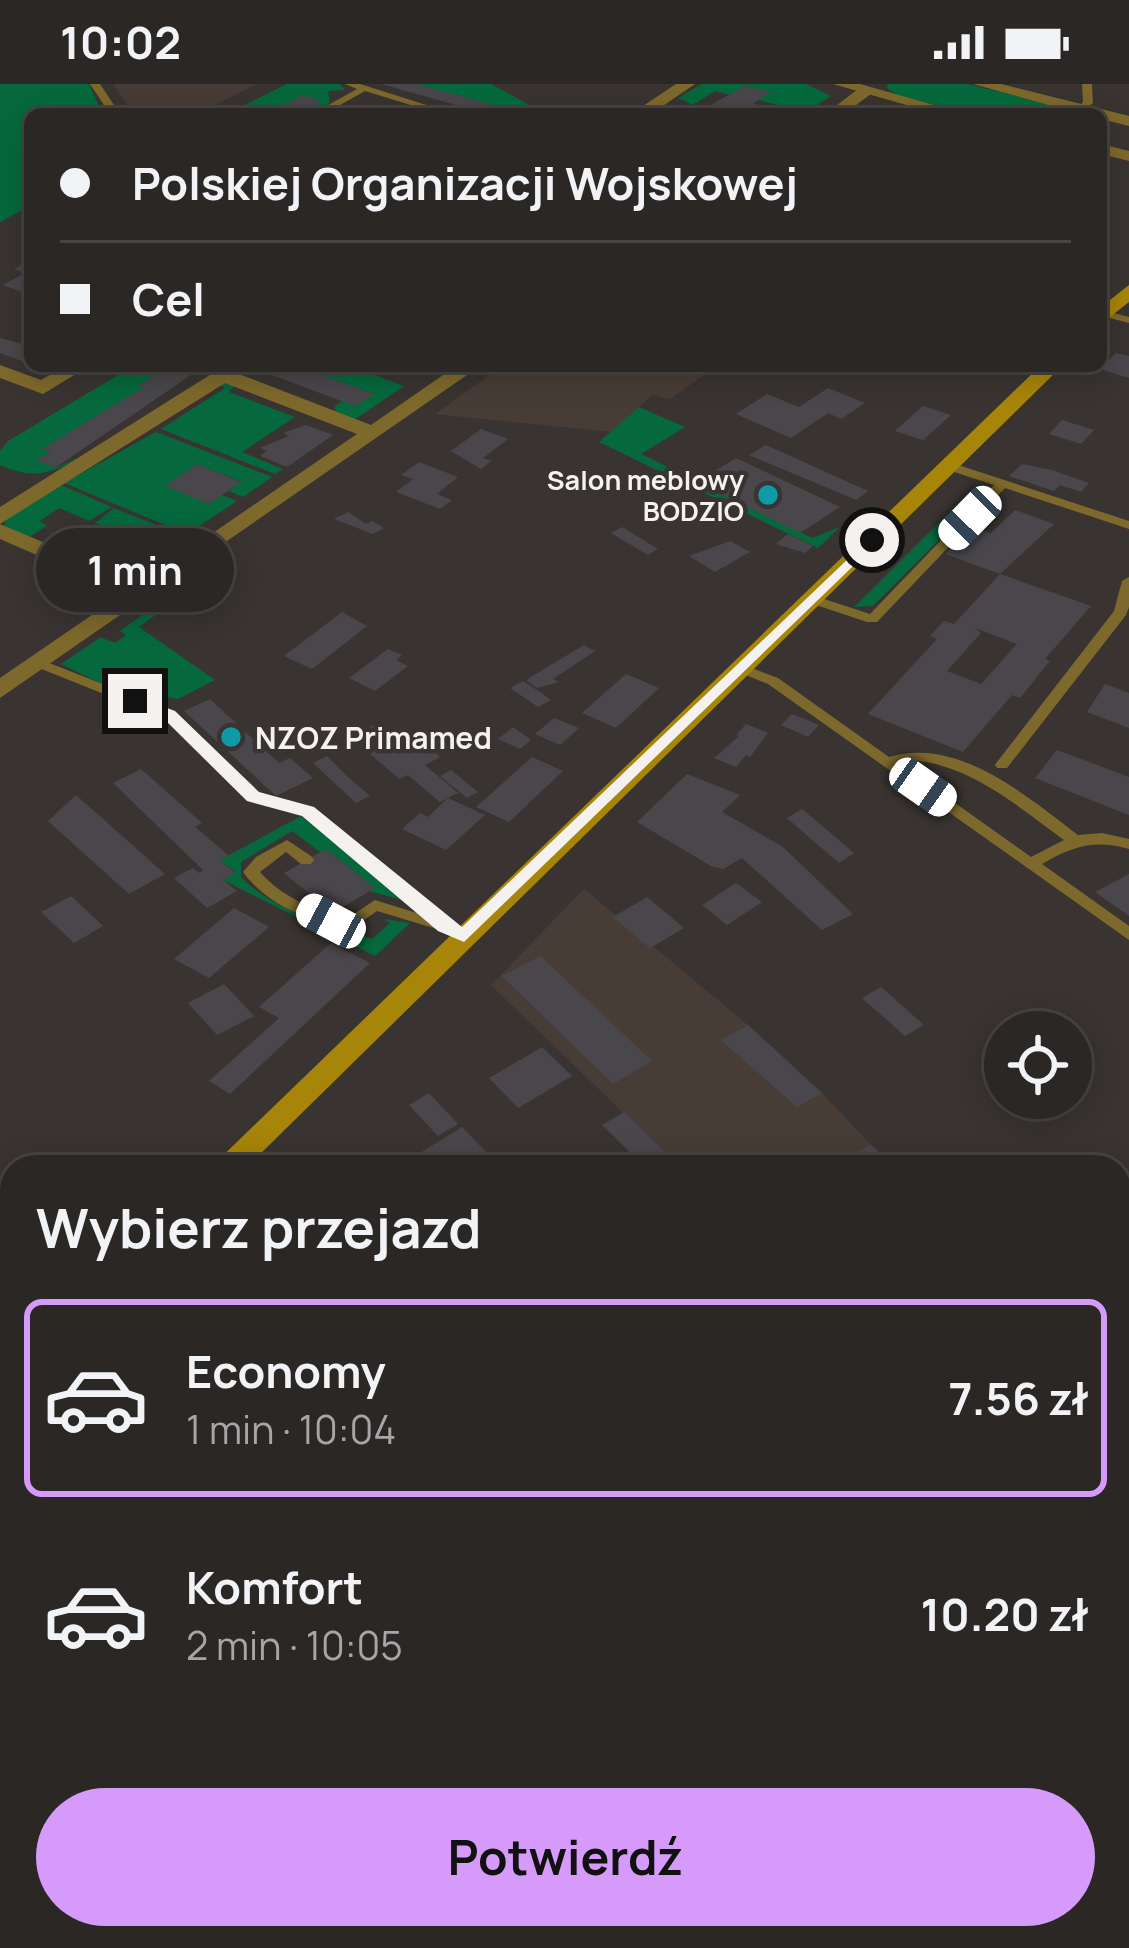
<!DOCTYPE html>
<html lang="pl">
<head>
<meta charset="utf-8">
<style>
  :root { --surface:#2b2725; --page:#373332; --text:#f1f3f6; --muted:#a6a5a7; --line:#474442; --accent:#d69bfa }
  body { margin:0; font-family:Manrope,sans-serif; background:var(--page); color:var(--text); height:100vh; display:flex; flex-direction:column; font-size:45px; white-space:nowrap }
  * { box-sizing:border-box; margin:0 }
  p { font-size:39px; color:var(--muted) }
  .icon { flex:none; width:66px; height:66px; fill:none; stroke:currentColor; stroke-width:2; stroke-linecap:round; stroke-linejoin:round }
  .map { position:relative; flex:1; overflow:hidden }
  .sheet { position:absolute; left:0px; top:1071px; width:1131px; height:795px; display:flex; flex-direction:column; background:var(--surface); border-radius:36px 36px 0 0; box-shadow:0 6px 30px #0003,0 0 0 3px var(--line) }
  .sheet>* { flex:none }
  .guide { position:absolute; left:24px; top:24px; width:1083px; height:264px; border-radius:18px; box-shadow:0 6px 30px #0003,0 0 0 3px var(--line); display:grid; align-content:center; height:264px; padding:0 36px; background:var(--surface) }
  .buttons { position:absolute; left:984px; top:927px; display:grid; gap:24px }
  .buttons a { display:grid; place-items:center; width:108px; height:108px; border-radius:50%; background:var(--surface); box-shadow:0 6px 30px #0003,0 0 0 3px var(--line); font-size:60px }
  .end { position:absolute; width:54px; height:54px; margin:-27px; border:15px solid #f4f1ef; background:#111; box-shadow:0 0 0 6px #111 }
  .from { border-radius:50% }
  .bubble { position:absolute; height:84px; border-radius:42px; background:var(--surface); box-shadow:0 6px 30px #0003,0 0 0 3px var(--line); font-size:39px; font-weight:700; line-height:84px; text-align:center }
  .car { position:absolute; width:36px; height:72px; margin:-36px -18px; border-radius:15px; box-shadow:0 0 9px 3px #0007; background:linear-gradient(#fff 24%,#345 0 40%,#fff 0 76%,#345 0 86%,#fff 0) }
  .guide b { display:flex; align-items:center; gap:42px; height:114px; font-size:45px }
  .guide b+b { border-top:3px solid var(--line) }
  .guide i { width:30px; height:30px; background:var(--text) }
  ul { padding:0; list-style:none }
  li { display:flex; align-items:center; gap:36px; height:198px; margin:0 24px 18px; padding:0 12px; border:6px solid transparent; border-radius:18px }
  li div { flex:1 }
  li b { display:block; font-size:45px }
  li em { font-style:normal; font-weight:700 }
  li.active { border-color:var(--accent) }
  li>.icon { width:108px; height:108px; stroke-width:1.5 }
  h2 { padding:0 36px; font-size:54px; line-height:144px }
  .primary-button { display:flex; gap:24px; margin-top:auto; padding:24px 36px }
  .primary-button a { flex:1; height:138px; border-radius:72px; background:var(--accent); color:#111; font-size:48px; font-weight:700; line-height:138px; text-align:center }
  .status { display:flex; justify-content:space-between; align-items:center; height:84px; padding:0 60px; background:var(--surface); direction:ltr }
  .status svg { height:33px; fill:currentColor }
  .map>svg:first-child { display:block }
</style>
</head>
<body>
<div class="status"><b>10:02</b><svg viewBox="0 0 49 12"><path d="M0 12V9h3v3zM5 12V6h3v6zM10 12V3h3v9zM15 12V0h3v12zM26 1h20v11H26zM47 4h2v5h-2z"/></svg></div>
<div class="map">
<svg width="1129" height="1864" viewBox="0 0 1129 1864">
  <rect width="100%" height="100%" fill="#393431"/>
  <g fill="#483c36">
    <polygon points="113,0 257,0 197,30 134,30"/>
    <polygon points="502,282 717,282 670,315 652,311 612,348 435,330"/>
    <polygon points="584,805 748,941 822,1009 870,1060 835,1083 679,1083 491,901"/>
    <polygon points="1119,1510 1129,1520 1129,1864 432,1864 443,1854 1119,1854"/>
    <polygon points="238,1854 420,1854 408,1864 244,1864"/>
  </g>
  <g fill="#05693d">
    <polygon points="0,0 89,0 103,30 30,30 30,122 0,138"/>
    <polygon points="287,0 340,0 345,6 328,7 330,19 318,25 227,30"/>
    <polygon points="416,0 491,0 537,25 528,30 494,30 503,24"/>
    <polygon points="702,0 806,0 831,12 804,30 791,30 788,24 758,16 768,8 746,2 731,11 715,7 693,21 678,14"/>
    <polygon points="888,0 968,0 1087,30 973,30 896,11 887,4"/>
    <path d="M 133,282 L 170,282 L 139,301 L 148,306 L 44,366 L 52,369 L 35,375 L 55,384 L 80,373 C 51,391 31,395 0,381 L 0,367 L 8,357 Z"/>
    <polygon points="297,282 349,282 404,302 354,336 335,327 335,322 342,317 356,322 372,309"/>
    <polygon points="222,298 236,301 229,308 295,333 242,368 283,385 275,390 161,345 225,304 217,299"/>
    <polygon points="639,323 685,343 641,370 812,454 840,443 818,464 599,358"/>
    <polygon points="156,348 272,393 243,413 229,407 240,397 197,380 167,401 209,420 222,411 237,417 187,450 64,399"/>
    <polygon points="61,401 112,423 89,437 59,424 40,437 47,442 29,453 4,442 6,435"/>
    <polygon points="976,402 985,408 983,412 873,522 854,523"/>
    <polygon points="114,424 184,452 124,493 99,483 106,482 109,479 104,477 113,470 128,476 147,462 95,439"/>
    <polygon points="181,504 189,507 139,543 215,596 178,615 104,601 61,580 101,553 115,559 126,551 120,547"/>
    <path d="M 301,732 L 409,818 L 369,807 L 374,803 L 326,765 L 320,768 L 292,747 L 241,778 L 241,793 C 261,815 299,831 326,842 C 341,848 356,847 372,855 L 390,839 L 384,835 L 410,839 L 375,872 L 223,796 L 235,788 L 220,776 Z"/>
  </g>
  <g fill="#4a474c" fill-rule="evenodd">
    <polygon points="381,0 416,0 505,24 488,30"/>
    <polygon points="745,2 770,8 753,20 787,25 780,30 740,29 731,24 722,30 694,30"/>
    <polygon points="303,11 322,17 297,30 267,30"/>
    <polygon points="30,177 30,211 3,201 25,189 14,185"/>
    <polygon points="0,254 30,262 30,280 0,269"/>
    <polygon points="1116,269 1129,272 1129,294 1100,285"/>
    <polygon points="170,282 204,282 55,384 34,375 52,369 42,365 140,305 148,306 138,302"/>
    <polygon points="281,282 297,282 374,310 355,322 269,290"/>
    <polygon points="828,304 865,319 841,335 828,329 791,354 736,330 767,310 799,323"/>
    <polygon points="923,322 951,331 923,356 895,347"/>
    <polygon points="1062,336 1094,346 1081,360 1049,350"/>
    <polygon points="306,341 333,351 287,383 260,372 267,367 260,364 289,352 283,349"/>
    <polygon points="481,345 508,355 483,374 491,377 481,385 451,367"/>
    <polygon points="766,361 868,407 856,416 749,371"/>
    <polygon points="736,374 840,423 800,449 697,398"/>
    <polygon points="419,378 458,393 437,410 452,416 440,425 396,408 413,395 401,391"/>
    <polygon points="197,380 241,398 209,420 165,402"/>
    <polygon points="1022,380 1052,386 1089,399 1081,408 1060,401 1054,407 1009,392"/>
    <path d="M 1015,426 L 1054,440 L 1000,490 L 1091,522 L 1045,575 L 1050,577 L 1020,614 L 1012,611 L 963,668 L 868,630 L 937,555 L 930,552 L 944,537 L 954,540 L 1000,490 L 945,470 L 971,442 L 991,449 ZM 975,544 L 1017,560 L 981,600 L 947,587 L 981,549 Z"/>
    <polygon points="348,428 366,440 372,437 384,444 373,450 334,435"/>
    <polygon points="622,443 645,457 658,465 648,471 611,449"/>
    <polygon points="788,450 813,462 805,469 776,460"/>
    <polygon points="730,457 750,468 715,488 689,472"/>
    <polygon points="342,528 367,542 312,585 284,572"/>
    <polygon points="584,561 595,567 553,595 559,598 537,604 526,596"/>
    <polygon points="388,565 402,571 396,576 408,582 375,607 349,594"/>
    <polygon points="626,590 659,604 616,644 582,629"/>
    <polygon points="523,597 543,610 551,616 538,623 510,604"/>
    <polygon points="1105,600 1129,609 1129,644 1087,628"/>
    <polygon points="210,615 279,679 290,674 313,694 276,712 184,627"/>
    <polygon points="792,630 819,641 808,653 781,641"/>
    <polygon points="554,634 579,644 560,661 535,650"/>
    <polygon points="376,640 412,670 402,659 416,652 429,662 440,673 425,681 458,709 440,718 408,691 399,695 351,653"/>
    <polygon points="746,640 768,649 750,673 746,671 736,683 714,674 739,652 736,651"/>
    <polygon points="513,643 531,656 520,665 498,655"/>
    <polygon points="1057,666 1129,693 1129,731 1035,694"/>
    <polygon points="327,672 347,692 370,712 356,719 313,679"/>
    <polygon points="532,673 563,687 509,738 476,723"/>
    <polygon points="141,685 202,739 195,743 229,772 220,776 235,789 223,796 237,807 207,824 174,794 193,784 199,789 203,786 113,699"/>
    <polygon points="451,686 478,708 467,714 440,692"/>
    <polygon points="687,690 740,711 722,728 783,763 853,830 822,846 742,774 723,785 711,782 637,738"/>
    <polygon points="76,711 165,790 129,810 48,737"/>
    <polygon points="448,714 485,731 446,766 402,745 420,729 428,733"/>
    <polygon points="802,725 854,769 839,779 787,734"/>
    <polygon points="326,765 375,804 333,829 284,789"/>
    <polygon points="1129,790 1129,832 1095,808"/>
    <polygon points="736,799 762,818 727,841 702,821"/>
    <polygon points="71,812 103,842 74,859 41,828"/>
    <polygon points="647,813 684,844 650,864 613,833"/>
    <polygon points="234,824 269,843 209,894 174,875"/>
    <polygon points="331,859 370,879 230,1010 209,997 279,934 259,923"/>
    <polygon points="540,872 548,879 652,977 613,1000 502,892"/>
    <polygon points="224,900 254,932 217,951 188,919"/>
    <polygon points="881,903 924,941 905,952 862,914"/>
    <polygon points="748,941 822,1009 797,1023 721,956"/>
    <polygon points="542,963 572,992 518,1024 489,994"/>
    <polygon points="429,1009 458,1040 438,1052 409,1021"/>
    <polygon points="624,1028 668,1071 654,1079 657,1083 620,1083 635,1073 602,1041"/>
    <polygon points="462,1043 487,1069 465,1083 427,1083 415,1072"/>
    <polygon points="870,1060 896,1083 835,1083"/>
    <polygon points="12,1137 12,1179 0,1169 0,1146"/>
    <polygon points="1129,1663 1129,1809 1119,1818 1119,1672"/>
    <polygon points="528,1854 1078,1854 1067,1864 516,1864"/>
  </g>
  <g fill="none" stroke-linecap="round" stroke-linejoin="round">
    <g fill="#7e692c" fill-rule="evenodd">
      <polygon points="90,0 100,0 120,30 110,30"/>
      <polygon points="345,0 360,0 455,30 440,30 365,7 324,30 312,30 357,5"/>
      <polygon points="1082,0 1092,0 1093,19 1081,28 1076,25 1083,18"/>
      <polygon points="1106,227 1129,233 1129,239 1102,232 1101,229"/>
      <polygon points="949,378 1129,437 1129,445 1005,404 877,538 867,538 807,518 805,515 812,511 870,530 994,401 945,385 943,382"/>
      <polygon points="1129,493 1129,523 1126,531 1007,684 997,684 995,681 997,678 1114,527 1122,497"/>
      <path d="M 39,575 L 174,628 L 258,710 L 313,725 L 451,838 L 472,852 L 470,856 L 458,856 L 440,846 L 377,827 L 354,843 C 312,839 269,823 243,788 L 256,773 L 287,756 L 311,772 L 314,776 L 311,780 L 301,780 L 286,768 L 260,788 C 283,814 317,829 351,832 L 375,816 L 420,830 L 303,731 L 248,716 L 164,634 L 34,582 L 32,579 Z"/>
      <path d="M 741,580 L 778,594 L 889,673 C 957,652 1027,712 1078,751 L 1102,749 L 1129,755 L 1129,765 C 1095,755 1072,762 1042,780 L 1129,842 L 1129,856 L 768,600 L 736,587 L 734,584 ZM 910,676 C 970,680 1017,722 1064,756 L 1031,773 L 899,679 Z"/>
      <polygon points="455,1854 486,1854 481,1864 450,1864"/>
    </g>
    <g fill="#7e692c" fill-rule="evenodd">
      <polygon points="676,0 695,0 651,30 631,30"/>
      <polygon points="861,3 875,7 844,30 825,30"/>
      <polygon points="0,281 41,296 65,282 89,282 43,310 0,294"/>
      <polygon points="224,282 248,282 239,290 371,341 456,282 480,282 0,614 0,594 124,509 0,455 0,440 140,499 357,350 225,299 0,440 0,423"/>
      <polygon points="0,1589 12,1593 12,1652 0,1647"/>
      <polygon points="104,1854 149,1854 153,1864 108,1864"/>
    </g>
    <g fill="#7e692c" fill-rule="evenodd">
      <polygon points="833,0 860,0 966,30 938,30"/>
      <polygon points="973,0 1001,0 1129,32 1129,42 1101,35 1101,30 1081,30"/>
      <polygon points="1101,60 1129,67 1129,77 1101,70"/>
    </g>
    <g fill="#a78509" fill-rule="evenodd">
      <polygon points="1129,201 1129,218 1101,240 1101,223"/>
      <polygon points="1040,282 1062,282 247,1083 211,1083"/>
      <polygon points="12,1277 12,1314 0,1318 0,1281"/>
    </g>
  </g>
  <polygon fill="#f4f1ef" points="872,452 880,456 877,459 464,858 438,847 302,732 247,717 163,634 127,617 135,612 175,627 259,708 314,723 462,843"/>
  <g fill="#0f9aa8" stroke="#393431" stroke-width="4.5">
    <circle cx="768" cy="411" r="12"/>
    <circle cx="231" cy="653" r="12"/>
  </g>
  <g text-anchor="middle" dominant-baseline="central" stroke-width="9" stroke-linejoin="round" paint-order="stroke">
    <g font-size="27" font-weight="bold" fill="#f4f1ef" stroke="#393431" text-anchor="end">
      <text x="744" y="395">Salon meblowy<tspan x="744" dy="31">BODZIO</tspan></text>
    </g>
    <g font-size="30" font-weight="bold" fill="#f4f1ef" stroke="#393431" text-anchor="start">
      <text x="255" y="653">NZOZ Primamed</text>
    </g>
  </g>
</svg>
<div class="buttons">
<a><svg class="icon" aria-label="locate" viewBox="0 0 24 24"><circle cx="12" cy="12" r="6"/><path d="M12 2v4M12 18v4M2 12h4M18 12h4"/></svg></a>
</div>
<i class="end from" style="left:872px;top:456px"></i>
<i class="end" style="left:135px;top:617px"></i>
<div class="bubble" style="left:36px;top:444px;width:198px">1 min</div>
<i class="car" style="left:970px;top:434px;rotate:224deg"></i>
<i class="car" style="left:923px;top:703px;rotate:125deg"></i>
<i class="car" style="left:331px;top:837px;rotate:298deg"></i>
<div class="guide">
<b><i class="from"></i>Polskiej Organizacji Wojskowej</b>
<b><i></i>Cel</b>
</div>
<section class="sheet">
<h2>Wybierz przejazd</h2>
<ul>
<li class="active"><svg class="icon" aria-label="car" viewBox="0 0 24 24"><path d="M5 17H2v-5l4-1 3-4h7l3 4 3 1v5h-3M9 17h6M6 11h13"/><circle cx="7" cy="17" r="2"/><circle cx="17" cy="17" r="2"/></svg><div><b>Economy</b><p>1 min · 10:04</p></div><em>7.56 zł</em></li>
<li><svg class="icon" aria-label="car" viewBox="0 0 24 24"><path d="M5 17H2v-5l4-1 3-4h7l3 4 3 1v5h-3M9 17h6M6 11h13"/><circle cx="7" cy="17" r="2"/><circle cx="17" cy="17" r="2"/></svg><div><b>Komfort</b><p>2 min · 10:05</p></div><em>10.20 zł</em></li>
</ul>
<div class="primary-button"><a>Potwierdź</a></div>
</section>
</div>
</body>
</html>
